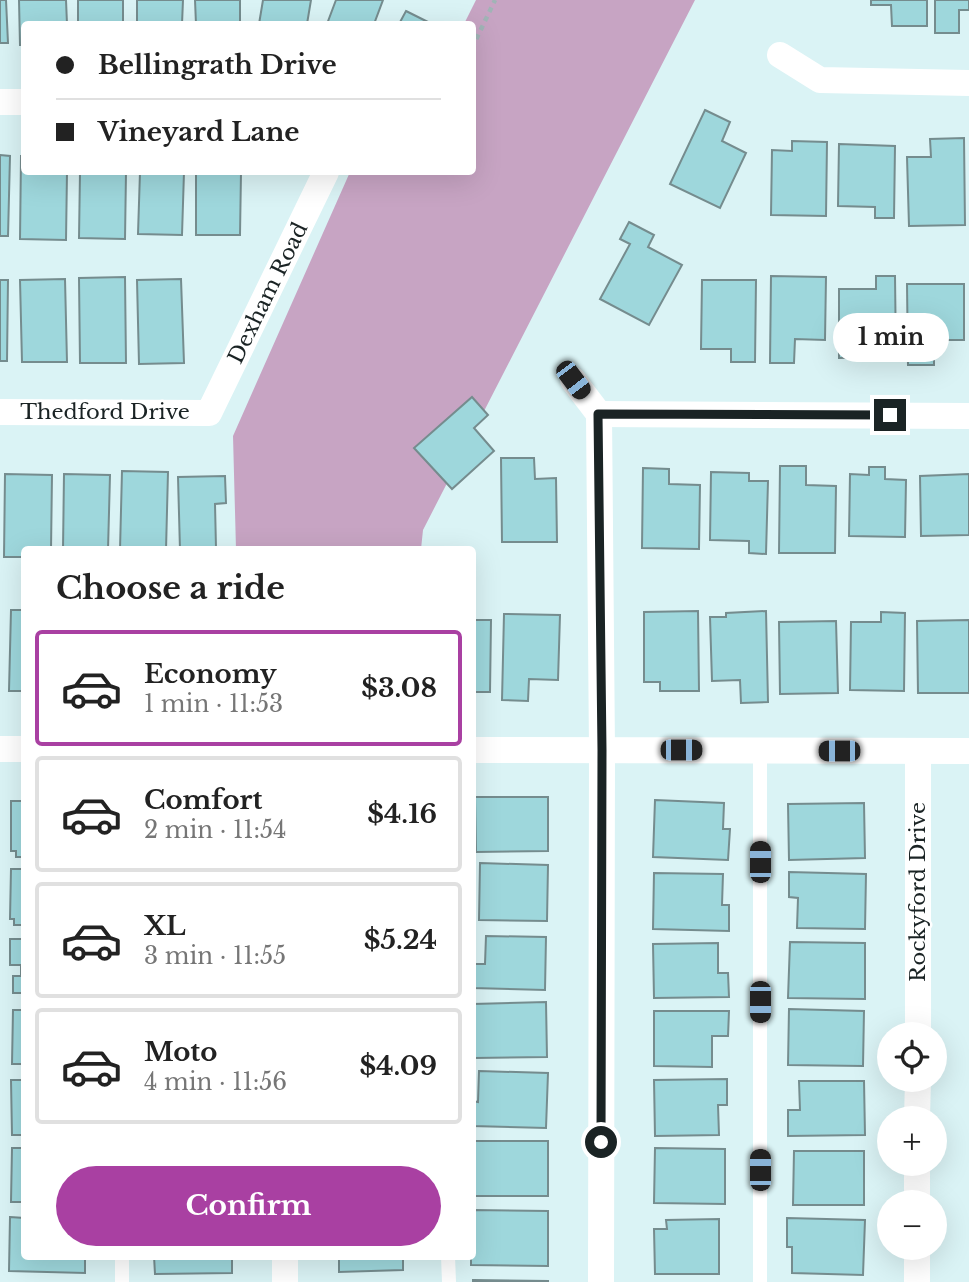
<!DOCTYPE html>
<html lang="en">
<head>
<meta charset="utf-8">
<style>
  :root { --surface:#fff; --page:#f2f2f2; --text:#222; --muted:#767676; --line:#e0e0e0; --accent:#a940a2 }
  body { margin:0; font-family:"Libre Baskerville",serif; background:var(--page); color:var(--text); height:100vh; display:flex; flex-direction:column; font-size:26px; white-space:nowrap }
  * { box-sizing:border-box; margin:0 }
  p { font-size:23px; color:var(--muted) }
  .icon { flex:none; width:38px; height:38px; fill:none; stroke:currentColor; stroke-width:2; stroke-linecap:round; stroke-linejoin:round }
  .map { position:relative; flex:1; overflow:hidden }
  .drawer { position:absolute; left:21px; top:546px; width:455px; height:714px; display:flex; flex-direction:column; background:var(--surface); border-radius:7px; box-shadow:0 7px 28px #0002 }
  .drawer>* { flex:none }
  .hud { position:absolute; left:21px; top:21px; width:455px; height:154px; border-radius:7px; box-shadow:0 7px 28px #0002; display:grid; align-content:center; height:154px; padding:0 35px; background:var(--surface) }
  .controls { position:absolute; left:877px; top:1022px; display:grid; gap:14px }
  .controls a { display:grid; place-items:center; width:70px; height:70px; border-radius:50%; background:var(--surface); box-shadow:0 7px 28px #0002; font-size:35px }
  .end { position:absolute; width:32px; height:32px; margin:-16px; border:9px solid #1a2324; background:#fff; box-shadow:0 0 0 4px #fff }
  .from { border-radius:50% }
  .bubble { position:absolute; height:49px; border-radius:24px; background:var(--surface); box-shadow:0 7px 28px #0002; font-size:23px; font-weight:700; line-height:49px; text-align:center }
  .car { position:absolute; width:21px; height:42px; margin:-21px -10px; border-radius:9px; box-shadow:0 0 5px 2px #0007; background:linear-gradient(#222 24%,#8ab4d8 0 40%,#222 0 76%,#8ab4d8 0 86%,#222 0) }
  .hud b { display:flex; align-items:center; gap:24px; height:66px; font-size:26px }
  .hud b+b { border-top:2px solid var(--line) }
  .hud i { width:18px; height:18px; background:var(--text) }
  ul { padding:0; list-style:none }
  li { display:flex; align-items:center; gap:21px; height:116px; margin:0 14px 10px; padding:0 21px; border:4px solid var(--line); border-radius:7px }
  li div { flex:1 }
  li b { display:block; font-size:26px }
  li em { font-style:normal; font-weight:700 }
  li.active { border-color:var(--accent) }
  li>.icon { width:63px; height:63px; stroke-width:1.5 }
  h2 { padding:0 35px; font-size:32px; line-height:84px }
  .primary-button { display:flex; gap:14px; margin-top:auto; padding:14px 35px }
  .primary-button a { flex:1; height:80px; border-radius:42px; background:var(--accent); color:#fff; font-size:28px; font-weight:700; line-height:80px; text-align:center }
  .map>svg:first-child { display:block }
</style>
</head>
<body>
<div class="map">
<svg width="969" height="1282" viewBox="0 0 969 1282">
  <rect width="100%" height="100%" fill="#daf3f5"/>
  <polygon fill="#c7a4c3" points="476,0 695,0 423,530 421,549 236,549 233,436 350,172 472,172 472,24 464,24"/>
  <g fill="#9ed7dc" stroke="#758c8e" stroke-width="2">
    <polygon points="0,0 6,0 8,43 0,43"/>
    <polygon points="19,0 66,0 67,24 24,24 24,45 20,45"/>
    <rect x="78" y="0" width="45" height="24"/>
    <polygon points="137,0 183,0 182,24 137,24"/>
    <polygon points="195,0 240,0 240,24 196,24"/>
    <polygon points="263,0 311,0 307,24 259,24"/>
    <polygon points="336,0 383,0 374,24 327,24"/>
    <polygon points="871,0 927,0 927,26 892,26 891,5 871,5"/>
    <polygon points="935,0 969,0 969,10 959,10 959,33 935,33"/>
    <polygon points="406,11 432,24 399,24"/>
    <polygon points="705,110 730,122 722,141 746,153 720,208 670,184"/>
    <polygon points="964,138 965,225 909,226 907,157 931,157 930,139"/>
    <polygon points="792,141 827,142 826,216 771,215 772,150 792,151"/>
    <polygon points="839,144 895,146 894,218 875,218 875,207 838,206"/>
    <polygon points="0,155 10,156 8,236 0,236"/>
    <polygon points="21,156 24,156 24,172 67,172 66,240 20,239"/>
    <polygon points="80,172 126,172 125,239 79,238"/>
    <polygon points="140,172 184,172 182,235 138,234"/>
    <polygon points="196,172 241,172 240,235 196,235"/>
    <polygon points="629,222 654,235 648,247 682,265 649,325 600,299 630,244 620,239"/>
    <polygon points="771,276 826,277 825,340 795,339 794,363 770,363"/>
    <polygon points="876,276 895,276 896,357 839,358 839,289 876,289"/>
    <polygon points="125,277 126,363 80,363 79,278"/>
    <polygon points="65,279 67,362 22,362 20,280"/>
    <polygon points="181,279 184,363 139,364 137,280"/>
    <polygon points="0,280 8,280 7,361 0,361"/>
    <polygon points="702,280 756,280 755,362 731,362 731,349 701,349"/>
    <polygon points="907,284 964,284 964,340 934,340 934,365 908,365"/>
    <polygon points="472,397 488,415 474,428 494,451 452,489 414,448"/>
    <polygon points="501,458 534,458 535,479 556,478 557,542 502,542"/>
    <polygon points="780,466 806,466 806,485 836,486 835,553 779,553"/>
    <polygon points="869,467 885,467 885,479 906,480 905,537 849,536 850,474 869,475"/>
    <polygon points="643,468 669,469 669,484 700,485 699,549 642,548"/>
    <polygon points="122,471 168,472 166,550 120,550"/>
    <polygon points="711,472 749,473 749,481 768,481 766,554 749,553 749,541 710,540"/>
    <polygon points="5,474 52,475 51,550 24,550 24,557 4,557"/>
    <polygon points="64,474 110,475 108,550 63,550"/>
    <polygon points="969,474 969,535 921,536 920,476"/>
    <polygon points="225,476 226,503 215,504 216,548 180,550 178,477"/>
    <polygon points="11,610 24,610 24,691 9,691"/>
    <polygon points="698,611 699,691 660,691 660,682 644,682 644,612"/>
    <polygon points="766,611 768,702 741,703 740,680 712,681 710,617 726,617 726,613"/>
    <polygon points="881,612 905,613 904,691 850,690 851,622 881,622"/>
    <polygon points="504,614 560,615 558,680 529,679 528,701 502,700"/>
    <polygon points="472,620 491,620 490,692 472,692"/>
    <polygon points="969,620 969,693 918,693 917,621"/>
    <polygon points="836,621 838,693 780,694 779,622"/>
    <polygon points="475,797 548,797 548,851 476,852"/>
    <polygon points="655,800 724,803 723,829 730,829 728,860 653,857"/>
    <polygon points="11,801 24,801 24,857 16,857 16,851 11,851"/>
    <polygon points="864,803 865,858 789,860 788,804"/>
    <polygon points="480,863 548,865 547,921 479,920"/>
    <polygon points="11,869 24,869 24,925 14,925 14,919 10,919"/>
    <polygon points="789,872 866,874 865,929 797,928 798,898 789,897"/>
    <polygon points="654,873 723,874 722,905 729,905 729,931 653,929"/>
    <polygon points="486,936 546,937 545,990 472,988 472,964 485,964"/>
    <polygon points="10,939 24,939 24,993 13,993 13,976 21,976 21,965 10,965"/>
    <polygon points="790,942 865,943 865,999 788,998"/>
    <polygon points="718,943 718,973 728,973 729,997 654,998 653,944"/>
    <polygon points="546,1002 547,1057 474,1058 473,1004"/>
    <polygon points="789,1009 864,1011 863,1066 788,1065"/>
    <polygon points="13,1010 24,1010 24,1064 12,1064"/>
    <polygon points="654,1011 729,1011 728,1036 712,1036 712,1067 654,1066"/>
    <polygon points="479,1071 548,1073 546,1128 472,1126 472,1101 478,1102"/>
    <polygon points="727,1079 727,1105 718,1105 719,1135 655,1136 654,1080"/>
    <polygon points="11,1080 24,1080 24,1135 12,1135"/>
    <polygon points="799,1081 864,1081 865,1135 788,1136 788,1110 800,1110"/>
    <rect x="472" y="1141" width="76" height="55"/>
    <polygon points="12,1148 24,1148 24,1202 11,1202"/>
    <polygon points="655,1148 725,1149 725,1204 654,1203"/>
    <polygon points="794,1151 864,1151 864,1205 793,1205"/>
    <polygon points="472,1210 548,1211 548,1266 471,1265 471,1256 472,1256"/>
    <polygon points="10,1217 24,1218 24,1256 85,1256 85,1273 9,1271"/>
    <polygon points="787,1218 865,1220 863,1275 792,1273 792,1247 787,1247"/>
    <polygon points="719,1219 719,1274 655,1274 654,1229 667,1229 666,1220"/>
    <polygon points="154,1256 232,1256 232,1273 155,1274"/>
    <polygon points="339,1256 403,1256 403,1270 339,1272"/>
    <polygon points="473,1280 548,1281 548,1282 473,1282"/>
  </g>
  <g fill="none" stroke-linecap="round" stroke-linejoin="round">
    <polyline stroke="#a0b4b6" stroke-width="4.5" stroke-dasharray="5 5" stroke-linecap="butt" points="472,48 495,0"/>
    <g stroke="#fff" stroke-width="14">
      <polyline points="448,1256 449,1282"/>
      <polyline points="122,1282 122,1256"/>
      <polyline points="760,1282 760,750"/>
    </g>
    <g stroke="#fff" stroke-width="26">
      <polyline points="780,55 820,80 969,83"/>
      <polyline points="0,102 24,102"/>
      <polyline points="573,380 599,414"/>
      <polyline points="0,412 209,413 326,172"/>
      <polyline points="599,414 602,750 601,1282"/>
      <polyline points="599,414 969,416"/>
      <polyline points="0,749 24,749"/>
      <polyline points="472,750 969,751"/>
      <polyline points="918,1034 918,751"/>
      <polyline points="917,1118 918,1080"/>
      <polyline points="917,1202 917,1164"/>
      <polyline points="285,1282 285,1256"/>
      <polyline points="917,1282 917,1248"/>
    </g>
  </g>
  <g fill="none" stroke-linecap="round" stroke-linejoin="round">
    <polyline stroke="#1a2324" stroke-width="9" points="601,1142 602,750 598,414 890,415"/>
  </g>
  <g text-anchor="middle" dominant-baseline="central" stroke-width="5" stroke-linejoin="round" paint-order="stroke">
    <g font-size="21" fill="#1a2324" stroke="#fff">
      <text transform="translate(268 293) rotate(-64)">Dexham Road</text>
      <text x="105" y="412">Thedford Drive</text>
      <text transform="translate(918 892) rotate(-90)">Rockyford Drive</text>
    </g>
  </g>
</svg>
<div class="controls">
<a><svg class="icon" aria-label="locate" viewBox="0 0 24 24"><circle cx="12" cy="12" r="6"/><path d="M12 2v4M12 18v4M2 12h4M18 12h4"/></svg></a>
<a>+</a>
<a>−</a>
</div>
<i class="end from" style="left:601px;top:1142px"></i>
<i class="end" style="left:890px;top:415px"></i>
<div class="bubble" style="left:833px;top:313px;width:116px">1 min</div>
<i class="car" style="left:573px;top:380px;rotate:143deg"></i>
<i class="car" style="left:681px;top:750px;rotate:90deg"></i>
<i class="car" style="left:839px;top:751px;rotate:270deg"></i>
<i class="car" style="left:760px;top:862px;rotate:0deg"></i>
<i class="car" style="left:760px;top:1002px;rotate:180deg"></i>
<i class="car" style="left:760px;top:1170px;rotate:0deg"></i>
<div class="hud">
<b><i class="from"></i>Bellingrath Drive</b>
<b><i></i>Vineyard Lane</b>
</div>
<section class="drawer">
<h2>Choose a ride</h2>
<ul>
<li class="active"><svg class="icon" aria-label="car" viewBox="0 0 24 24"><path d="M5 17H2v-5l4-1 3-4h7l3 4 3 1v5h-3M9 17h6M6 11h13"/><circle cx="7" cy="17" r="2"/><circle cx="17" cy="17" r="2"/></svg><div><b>Economy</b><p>1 min · 11:53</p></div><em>$3.08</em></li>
<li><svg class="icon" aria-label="car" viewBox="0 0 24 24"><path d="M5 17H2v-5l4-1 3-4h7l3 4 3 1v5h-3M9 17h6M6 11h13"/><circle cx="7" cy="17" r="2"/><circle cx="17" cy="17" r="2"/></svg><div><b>Comfort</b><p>2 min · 11:54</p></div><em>$4.16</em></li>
<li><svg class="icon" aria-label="car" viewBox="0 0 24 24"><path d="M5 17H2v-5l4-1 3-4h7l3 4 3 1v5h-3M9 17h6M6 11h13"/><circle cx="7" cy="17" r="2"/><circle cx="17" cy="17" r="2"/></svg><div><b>XL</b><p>3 min · 11:55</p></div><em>$5.24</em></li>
<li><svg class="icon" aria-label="car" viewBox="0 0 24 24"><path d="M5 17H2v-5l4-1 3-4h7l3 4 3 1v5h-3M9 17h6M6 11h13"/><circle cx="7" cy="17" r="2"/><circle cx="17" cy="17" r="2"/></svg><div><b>Moto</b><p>4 min · 11:56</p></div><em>$4.09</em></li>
</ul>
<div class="primary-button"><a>Confirm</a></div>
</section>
</div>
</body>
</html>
